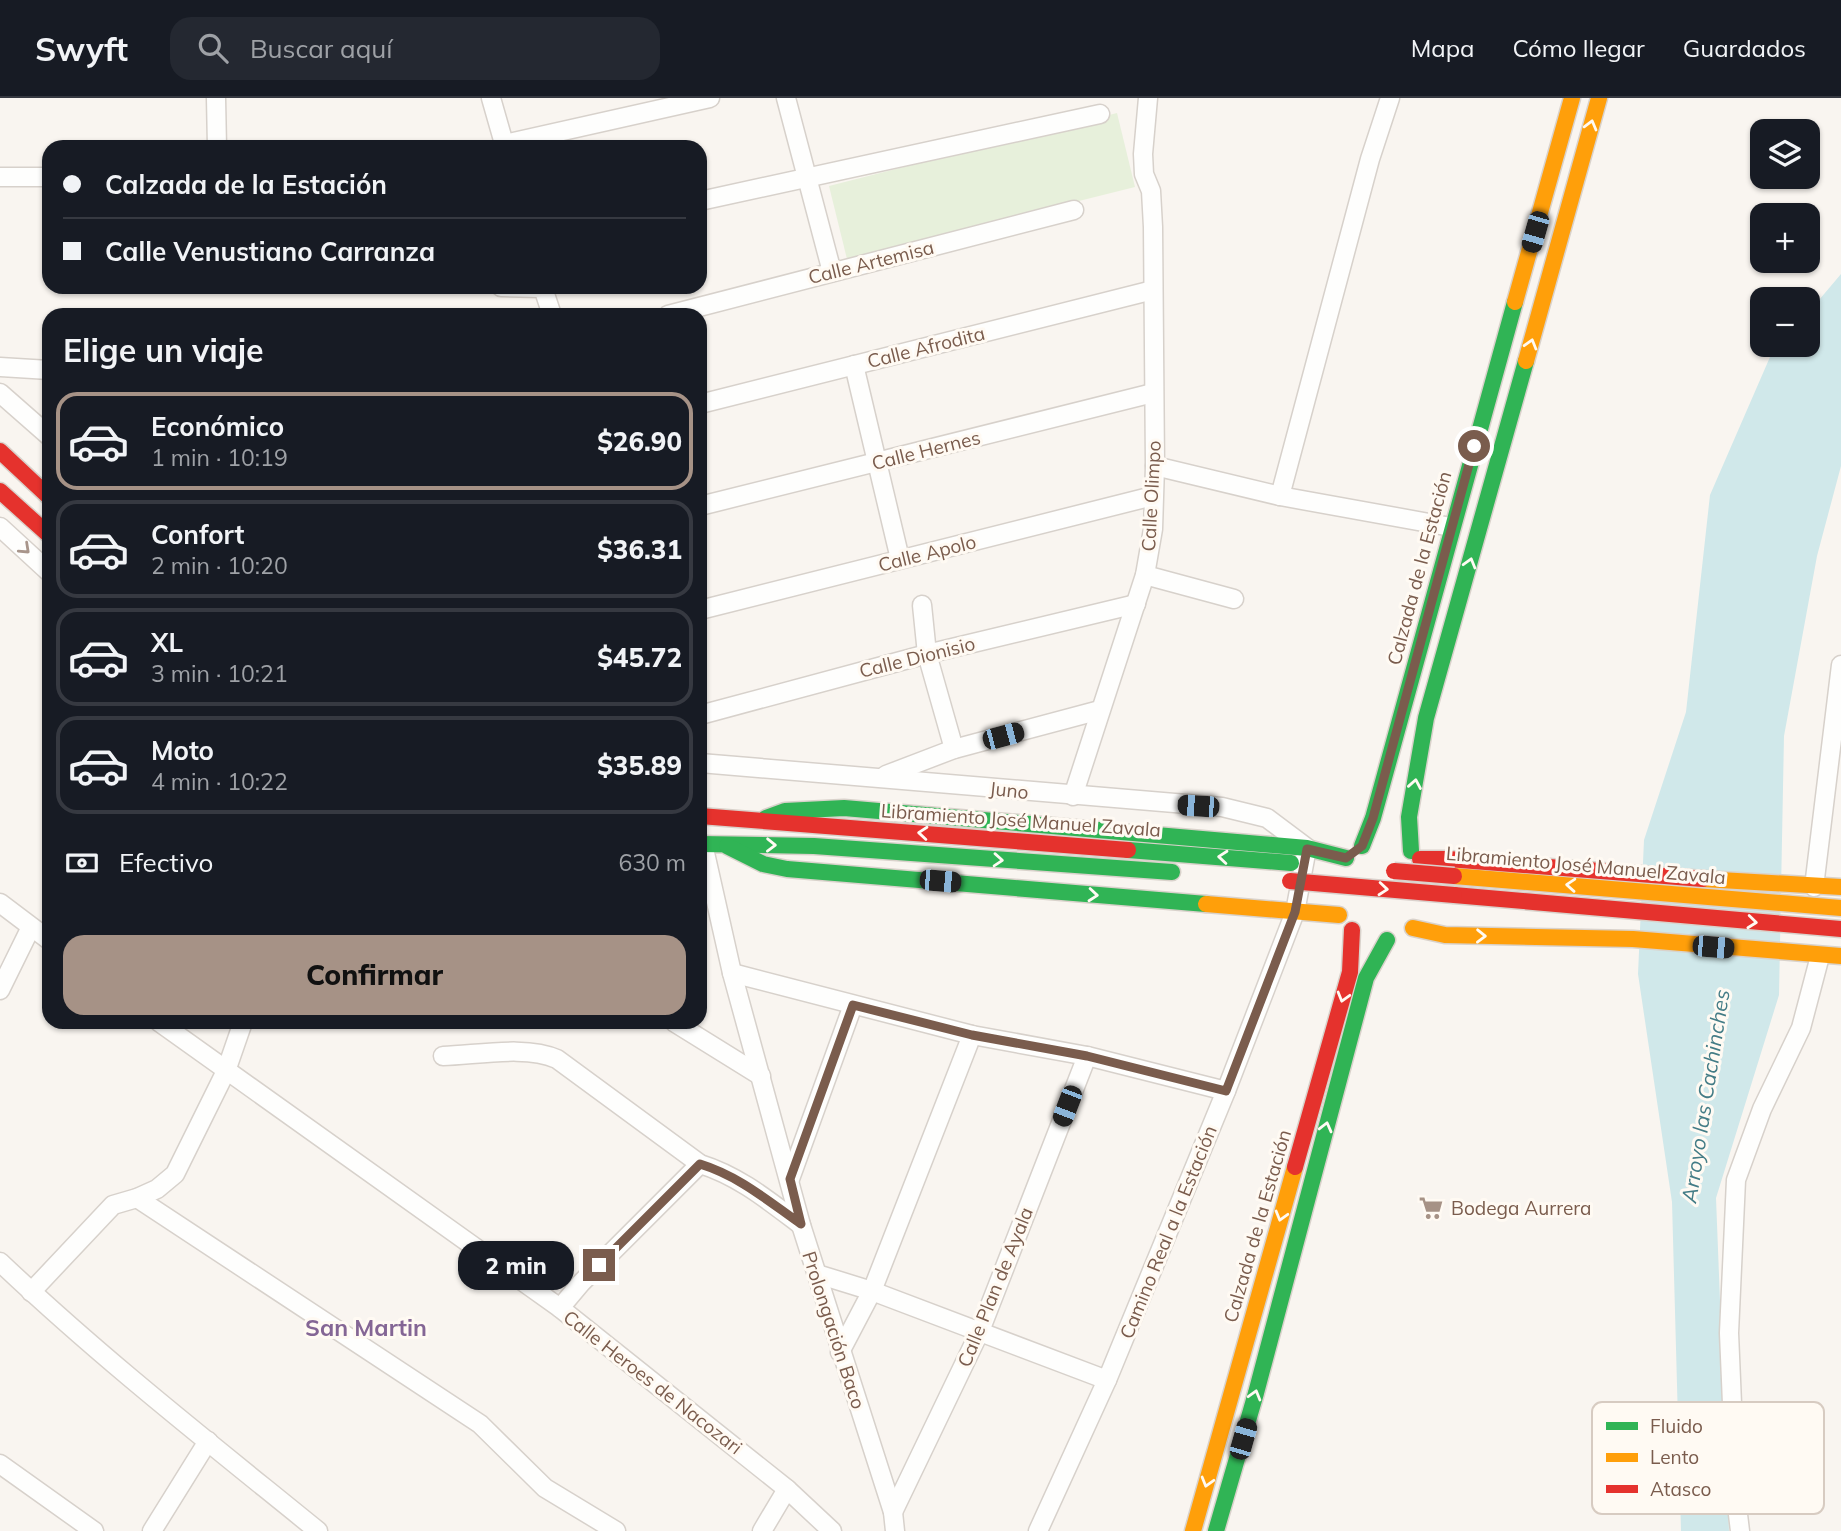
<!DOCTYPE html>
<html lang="es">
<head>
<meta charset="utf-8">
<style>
  :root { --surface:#171b24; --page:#242831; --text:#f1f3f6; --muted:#9ea1a6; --line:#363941; --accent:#a69286 }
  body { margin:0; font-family:Mulish,sans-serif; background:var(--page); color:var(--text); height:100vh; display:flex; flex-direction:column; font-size:26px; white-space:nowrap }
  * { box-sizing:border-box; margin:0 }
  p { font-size:23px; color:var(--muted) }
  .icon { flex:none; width:38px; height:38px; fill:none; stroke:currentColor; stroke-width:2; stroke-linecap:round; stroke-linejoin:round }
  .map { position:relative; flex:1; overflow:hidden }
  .sheet { position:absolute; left:42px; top:210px; width:665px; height:721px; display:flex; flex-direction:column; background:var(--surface); border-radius:21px; box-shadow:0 2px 5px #0004 }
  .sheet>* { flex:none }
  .guide { position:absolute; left:42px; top:42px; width:665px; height:154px; border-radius:21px; box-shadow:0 2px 5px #0004; display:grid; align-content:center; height:154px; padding:0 21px; background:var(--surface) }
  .buttons { position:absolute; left:1750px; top:21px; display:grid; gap:14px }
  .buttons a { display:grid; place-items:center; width:70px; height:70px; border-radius:14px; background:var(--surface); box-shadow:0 2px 5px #0004; font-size:35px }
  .end { position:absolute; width:32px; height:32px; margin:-16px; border:9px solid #7a5c4d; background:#fff; box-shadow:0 0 0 4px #fff }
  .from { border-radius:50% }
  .bubble { position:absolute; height:49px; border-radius:21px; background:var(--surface); box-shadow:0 2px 5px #0004; font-size:23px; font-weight:800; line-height:49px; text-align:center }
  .car { position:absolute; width:21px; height:42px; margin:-21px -10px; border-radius:9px; box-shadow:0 0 5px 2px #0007; background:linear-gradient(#222 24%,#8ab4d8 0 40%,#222 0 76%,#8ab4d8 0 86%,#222 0) }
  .guide b { display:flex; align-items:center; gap:24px; height:66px; font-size:26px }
  .guide b+b { border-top:2px solid var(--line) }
  .guide i { width:18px; height:18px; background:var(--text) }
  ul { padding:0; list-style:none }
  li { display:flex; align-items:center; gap:21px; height:98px; margin:0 14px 10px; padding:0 7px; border:4px solid var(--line); border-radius:21px }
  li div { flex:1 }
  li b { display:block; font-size:26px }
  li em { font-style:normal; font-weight:800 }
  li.selected { border-color:var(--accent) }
  li>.icon { width:63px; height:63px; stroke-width:1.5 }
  h2 { padding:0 21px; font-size:32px; line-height:84px }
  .pay { display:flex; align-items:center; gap:18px; height:77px; padding:0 21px; font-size:26px }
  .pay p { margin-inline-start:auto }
  .button { display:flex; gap:14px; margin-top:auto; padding:14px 21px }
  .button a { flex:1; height:80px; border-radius:21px; background:var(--accent); color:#111; font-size:28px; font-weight:800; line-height:80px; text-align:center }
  header { display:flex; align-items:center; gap:42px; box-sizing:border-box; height:98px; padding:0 35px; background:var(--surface); border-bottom:2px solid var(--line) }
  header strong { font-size:33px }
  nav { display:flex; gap:38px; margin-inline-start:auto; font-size:24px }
  .search { width:490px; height:63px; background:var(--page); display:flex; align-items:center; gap:18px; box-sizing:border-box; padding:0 24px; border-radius:21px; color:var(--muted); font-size:26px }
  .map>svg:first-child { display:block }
</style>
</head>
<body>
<header>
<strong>Swyft</strong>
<div class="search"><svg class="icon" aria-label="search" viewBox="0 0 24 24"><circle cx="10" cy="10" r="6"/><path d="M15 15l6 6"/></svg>Buscar aquí</div>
<nav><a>Mapa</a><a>Cómo llegar</a><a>Guardados</a></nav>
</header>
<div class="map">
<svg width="1841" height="1433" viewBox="0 0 1841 1433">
  <rect width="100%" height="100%" fill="#f9f5f0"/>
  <polygon fill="#e7f0db" points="1117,15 1135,89 847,161 829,88"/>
  <polygon fill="#d0e8ea" points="1841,176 1841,368 1817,458 1784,638 1779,897 1716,1100 1729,1433 1681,1433 1672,1104 1638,876 1644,742 1686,614 1710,397 1770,259 1780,247 1808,247 1808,215"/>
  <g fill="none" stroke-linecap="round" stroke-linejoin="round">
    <g stroke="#d7d1cb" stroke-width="21">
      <g id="street">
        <polyline points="216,0 217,49"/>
        <polyline points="491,0 505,49"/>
        <polyline points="786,0 832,174"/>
        <polyline points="505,46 710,0"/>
        <polyline points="0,79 49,79"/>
        <polyline points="700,103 1100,16"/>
        <polyline points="501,189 543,190 552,217"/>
        <polyline points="668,217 1074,112"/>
        <polyline points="854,267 900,461"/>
        <polyline points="0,269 49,272"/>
        <polyline points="0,295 49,338"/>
        <polyline points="700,306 1153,192"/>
        <polyline points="1155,368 1280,398 1451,429"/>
        <polyline points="1280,398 1370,61 1390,0"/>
        <polyline points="700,408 1153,295"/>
        <polyline points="0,429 49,474"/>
        <polyline points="1145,477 1234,501"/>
        <polyline points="922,507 927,556 954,651"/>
        <polyline points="700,512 1153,398"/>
        <polyline points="700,617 927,556 1136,506"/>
        <polyline points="700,665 1222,709 1267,720 1307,750 1295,814 1226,993 1107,1282 1038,1433"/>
        <polyline points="886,677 954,651 1100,612"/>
        <polyline points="1073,698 1145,477 1153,431 1155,368 1153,129 1151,93 1144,76 1143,56 1148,0"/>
        <polyline points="703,746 732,875 801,1127 893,1414 895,1433"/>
        <polyline points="1814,789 1841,567"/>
        <polyline points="0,805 49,842"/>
        <polyline points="732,875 972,937 1087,958 1226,993"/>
        <polyline points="0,892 31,829"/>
        <polyline points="159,924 560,1210 787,1391 832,1433"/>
        <polyline points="674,924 761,978"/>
        <path d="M 443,958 C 477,957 526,947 557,961 L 700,1066 C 739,1078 769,1103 801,1127"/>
        <polyline points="790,1081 853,907"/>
        <polyline points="137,1100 480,1326 545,1390 616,1433"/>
        <path d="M 0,1164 C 101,1260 211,1346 318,1433"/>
        <polyline points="817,1176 872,1193 1107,1282"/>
        <polyline points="31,1194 113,1107 137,1100 157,1091 175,1076 226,973 243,924"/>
        <polyline points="560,1210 581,1185 700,1066"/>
        <polyline points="840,1254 872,1193 972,937"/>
        <polyline points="0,1366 94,1433"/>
        <polyline points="893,1414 980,1233 1087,958"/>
        <polyline points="152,1433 208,1343"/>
        <polyline points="762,1433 787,1391"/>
        <polyline points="1740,1433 1736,1400 1729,1235 1736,1082 1762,1011 1801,930 1820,858"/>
      </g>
    </g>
    <g stroke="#d9d2cb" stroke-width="19">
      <g id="fast">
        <polyline points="766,720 785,713 844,710 1307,750 1346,760"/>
        <polyline points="700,746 814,748 1172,774"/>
        <polyline points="727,748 763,766 787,771 1206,806"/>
        <polyline points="1362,748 1373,720 1515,204"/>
        <polyline points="1128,752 1291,765"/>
        <polyline points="1411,753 1409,719 1426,620 1526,263"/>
        <polyline points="1216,1433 1256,1295 1366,880 1387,842"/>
      </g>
    </g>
    <g stroke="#d9d2cb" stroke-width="19">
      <g id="slow">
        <polyline points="1515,204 1572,0"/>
        <polyline points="1526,263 1599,0"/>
        <polyline points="1454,778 1841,810"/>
        <polyline points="1703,781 1841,789"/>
        <polyline points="1206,806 1339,817"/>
        <polyline points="1413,830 1445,837 1633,841 1841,858"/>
        <polyline points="1193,1433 1295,1069"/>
      </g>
    </g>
    <g stroke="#d9d2cb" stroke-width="19">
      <g id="jam">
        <polyline points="0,353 49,399"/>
        <polyline points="0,393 49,437"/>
        <polyline points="700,718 1128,752"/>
        <polyline points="1420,761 1448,761 1703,781"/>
        <polyline points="1454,797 1841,831"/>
        <polyline points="1295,1069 1350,874 1352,832"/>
      </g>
    </g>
    <use href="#street" stroke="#fefefd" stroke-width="18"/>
    <use href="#fast" stroke="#30b455" stroke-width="16"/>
    <use href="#slow" stroke="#ff9f0a" stroke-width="16"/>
    <use href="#jam" stroke="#e5322d" stroke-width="16"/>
    <g stroke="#dad1cc" stroke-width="19" stroke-linecap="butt">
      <g id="jam-bridge">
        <polyline points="1394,773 1454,778"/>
        <polyline points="1290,783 1454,797"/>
      </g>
    </g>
    <use href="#jam-bridge" stroke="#e5322d" stroke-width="16"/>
  </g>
  <defs><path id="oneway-chevron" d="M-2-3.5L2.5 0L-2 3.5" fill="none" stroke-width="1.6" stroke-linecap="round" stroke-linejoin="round" transform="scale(1.75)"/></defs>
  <g stroke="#fffaf3">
    <use href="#oneway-chevron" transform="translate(1591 27) rotate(-75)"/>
    <use href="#oneway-chevron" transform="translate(1531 246) rotate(-74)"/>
    <use href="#oneway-chevron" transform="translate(1470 465) rotate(-74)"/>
    <use href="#oneway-chevron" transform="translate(1415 686) rotate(-80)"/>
    <use href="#oneway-chevron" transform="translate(923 735) rotate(-175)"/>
    <use href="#oneway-chevron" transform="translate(771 747) rotate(1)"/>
    <use href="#oneway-chevron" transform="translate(1223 759) rotate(-175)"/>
    <use href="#oneway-chevron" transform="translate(998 762) rotate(4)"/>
    <use href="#oneway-chevron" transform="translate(1571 787) rotate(-176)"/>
    <use href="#oneway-chevron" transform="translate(1383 791) rotate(5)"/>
    <use href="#oneway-chevron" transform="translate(1093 797) rotate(5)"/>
    <use href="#oneway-chevron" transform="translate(1752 824) rotate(6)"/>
    <use href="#oneway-chevron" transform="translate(1481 838) rotate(1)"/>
    <use href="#oneway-chevron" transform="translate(1343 899) rotate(106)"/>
    <use href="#oneway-chevron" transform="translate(1326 1029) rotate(-76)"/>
    <use href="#oneway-chevron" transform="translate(1281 1118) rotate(106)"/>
    <use href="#oneway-chevron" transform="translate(1255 1297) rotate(-74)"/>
    <use href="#oneway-chevron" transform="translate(1207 1384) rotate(106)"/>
  </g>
  <use stroke="#a8958b" href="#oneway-chevron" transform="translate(25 451) rotate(43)"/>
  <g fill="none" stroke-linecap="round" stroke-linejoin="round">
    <path stroke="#7a5c4d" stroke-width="9" d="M 599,1167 L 700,1066 C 739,1078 768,1103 801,1126 L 790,1081 L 853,907 L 972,937 L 1087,958 L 1226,993 L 1295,814 L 1307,751 L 1346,760 L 1362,748 L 1373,720 L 1474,348"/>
  </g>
  <defs>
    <g id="supermarket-bare" transform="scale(1.89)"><path d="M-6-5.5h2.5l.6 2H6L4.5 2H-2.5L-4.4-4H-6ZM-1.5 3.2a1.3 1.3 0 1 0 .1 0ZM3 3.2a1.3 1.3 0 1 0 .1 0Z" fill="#a69286" stroke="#fffaf3" stroke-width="2.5" paint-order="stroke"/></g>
  </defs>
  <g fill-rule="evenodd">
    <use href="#supermarket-bare" x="1431" y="1110"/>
  </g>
  <g text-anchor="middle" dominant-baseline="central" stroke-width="6" stroke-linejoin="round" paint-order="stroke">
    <g font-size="19" fill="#7a5c4d" stroke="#fffaf3">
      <text transform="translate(871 164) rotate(-14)">Calle Artemisa</text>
      <text transform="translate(926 249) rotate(-14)">Calle Afrodita</text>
      <text transform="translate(926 352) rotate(-14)">Calle Hernes</text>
      <text transform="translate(1151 398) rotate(-87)">Calle Olimpo</text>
      <text transform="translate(927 455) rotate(-14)">Calle Apolo</text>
      <text transform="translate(1419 470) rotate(-75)">Calzada de la Estación</text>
      <text transform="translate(917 559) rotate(-14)">Calle Dionisio</text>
      <text transform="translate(1009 692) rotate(6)">Juno</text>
      <text transform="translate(1021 722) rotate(4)">Libramiento José Manuel Zavala</text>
      <text transform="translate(1586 767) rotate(5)">Libramiento José Manuel Zavala</text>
      <text transform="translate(1257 1128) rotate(-74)">Calzada de la Estación</text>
      <text transform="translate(1168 1134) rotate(-68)">Camino Real a la Estación</text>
      <text transform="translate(995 1189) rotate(-68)">Calle Plan de Ayala</text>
      <text transform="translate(834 1232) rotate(72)">Prolongación Baco</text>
      <text transform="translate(653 1284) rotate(38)">Calle Heroes de Nacozari</text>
    </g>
    <g font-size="19" fill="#7a5c4d" stroke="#fffaf3" text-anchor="start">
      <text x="1451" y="1110">Bodega Aurrera</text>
    </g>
    <g font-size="21" font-style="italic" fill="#437c86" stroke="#fffaf3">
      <text transform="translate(1705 998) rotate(-81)">Arroyo las Cachinches</text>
    </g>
    <g font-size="23" font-weight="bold" fill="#846695" stroke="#fffaf3">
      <text x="366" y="1229">San Martin</text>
    </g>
  </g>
  <rect x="1592" y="1304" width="232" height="112" rx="10" fill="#fffaf3" stroke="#d7cbc1" stroke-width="2"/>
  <rect x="1606" y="1324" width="32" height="8" fill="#30b455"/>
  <rect x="1606" y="1355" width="32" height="9" fill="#ff9f0a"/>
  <rect x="1606" y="1387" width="32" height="8" fill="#e5322d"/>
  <g font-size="19" fill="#7a5c4d">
    <text x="1650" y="1335">Fluido</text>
    <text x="1650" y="1366">Lento</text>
    <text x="1650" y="1398">Atasco</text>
  </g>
</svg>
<div class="buttons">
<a><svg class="icon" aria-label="layers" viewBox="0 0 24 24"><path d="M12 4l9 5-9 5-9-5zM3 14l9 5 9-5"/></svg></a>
<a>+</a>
<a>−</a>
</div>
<i class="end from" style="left:1474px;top:348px"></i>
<i class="end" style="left:599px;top:1167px"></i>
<div class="bubble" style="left:458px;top:1143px;width:116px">2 min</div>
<i class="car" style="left:1535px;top:134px;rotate:196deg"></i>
<i class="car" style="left:1003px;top:638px;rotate:75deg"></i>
<i class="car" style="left:1198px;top:708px;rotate:274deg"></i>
<i class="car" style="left:940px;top:783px;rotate:95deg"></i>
<i class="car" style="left:1713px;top:849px;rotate:95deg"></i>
<i class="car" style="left:1067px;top:1008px;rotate:201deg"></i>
<i class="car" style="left:1243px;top:1341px;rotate:16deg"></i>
<div class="guide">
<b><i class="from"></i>Calzada de la Estación</b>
<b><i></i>Calle Venustiano Carranza</b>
</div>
<section class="sheet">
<h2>Elige un viaje</h2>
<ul>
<li class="selected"><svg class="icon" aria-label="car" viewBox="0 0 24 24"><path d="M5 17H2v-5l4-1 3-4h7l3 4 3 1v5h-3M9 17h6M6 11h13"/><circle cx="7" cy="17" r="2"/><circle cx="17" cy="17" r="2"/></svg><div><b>Económico</b><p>1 min · 10:19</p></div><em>$26.90</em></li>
<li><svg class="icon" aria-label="car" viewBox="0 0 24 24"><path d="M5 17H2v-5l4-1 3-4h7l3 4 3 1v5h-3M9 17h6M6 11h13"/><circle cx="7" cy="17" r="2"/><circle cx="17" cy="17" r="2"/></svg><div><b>Confort</b><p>2 min · 10:20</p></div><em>$36.31</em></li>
<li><svg class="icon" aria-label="car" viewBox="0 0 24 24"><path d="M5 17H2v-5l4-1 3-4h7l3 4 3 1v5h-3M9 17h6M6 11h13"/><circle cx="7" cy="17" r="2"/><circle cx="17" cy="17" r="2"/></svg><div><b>XL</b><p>3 min · 10:21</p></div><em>$45.72</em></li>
<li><svg class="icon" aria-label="car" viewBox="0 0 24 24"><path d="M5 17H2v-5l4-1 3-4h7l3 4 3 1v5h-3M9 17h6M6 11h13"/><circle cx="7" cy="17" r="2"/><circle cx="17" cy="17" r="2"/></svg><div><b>Moto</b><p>4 min · 10:22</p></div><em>$35.89</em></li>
</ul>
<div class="pay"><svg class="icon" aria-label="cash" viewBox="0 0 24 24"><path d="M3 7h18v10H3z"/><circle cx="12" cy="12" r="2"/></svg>Efectivo<p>630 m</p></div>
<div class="button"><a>Confirmar</a></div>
</section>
</div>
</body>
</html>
